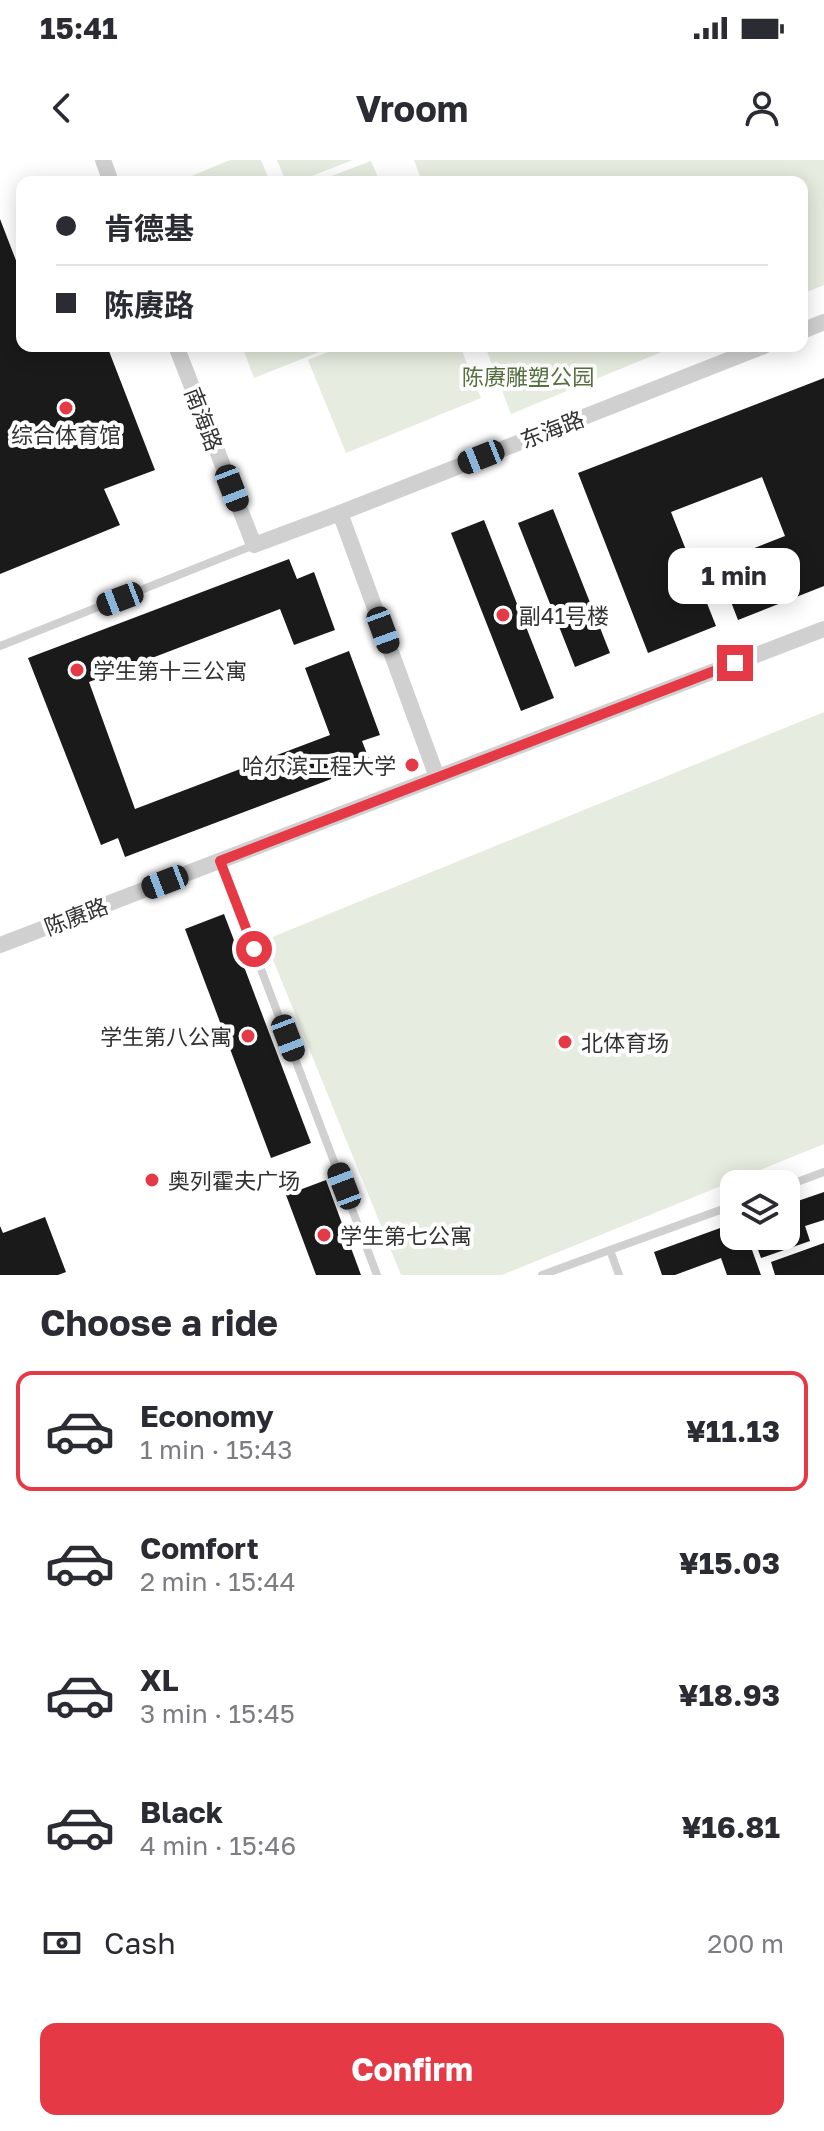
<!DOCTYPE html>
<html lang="en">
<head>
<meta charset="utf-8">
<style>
  :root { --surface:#fff; --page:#f7f7f7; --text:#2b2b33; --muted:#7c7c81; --line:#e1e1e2; --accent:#e63946 }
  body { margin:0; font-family:"Golos Text","Noto Sans SC",sans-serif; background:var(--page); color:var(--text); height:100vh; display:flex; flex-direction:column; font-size:30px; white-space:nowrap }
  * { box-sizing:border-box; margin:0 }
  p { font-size:26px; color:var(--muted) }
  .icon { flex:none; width:44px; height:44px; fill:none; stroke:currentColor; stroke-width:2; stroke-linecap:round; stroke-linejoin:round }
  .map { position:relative; height:1115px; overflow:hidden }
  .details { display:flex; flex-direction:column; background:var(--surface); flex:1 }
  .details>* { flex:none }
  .top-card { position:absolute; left:16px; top:16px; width:792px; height:176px; border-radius:16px; box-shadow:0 4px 20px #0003; display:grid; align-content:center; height:176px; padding:0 40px; background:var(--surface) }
  .controls { position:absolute; left:720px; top:1010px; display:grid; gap:16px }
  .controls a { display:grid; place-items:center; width:80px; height:80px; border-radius:16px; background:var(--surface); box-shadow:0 4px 20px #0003; font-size:40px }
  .end { position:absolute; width:36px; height:36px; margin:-18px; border:10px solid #e63946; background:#fff; box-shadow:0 0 0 4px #fff }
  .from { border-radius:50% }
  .bubble { position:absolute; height:56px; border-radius:16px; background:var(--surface); box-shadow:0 4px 20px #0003; font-size:26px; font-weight:700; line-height:56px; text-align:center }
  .car { position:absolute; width:24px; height:48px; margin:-24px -12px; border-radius:10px; box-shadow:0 0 6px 2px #0007; background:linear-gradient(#222 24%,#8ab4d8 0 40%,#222 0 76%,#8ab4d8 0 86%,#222 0) }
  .top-card b { display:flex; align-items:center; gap:28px; height:76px; font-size:30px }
  .top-card b+b { border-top:2px solid var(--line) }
  .top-card i { width:20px; height:20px; background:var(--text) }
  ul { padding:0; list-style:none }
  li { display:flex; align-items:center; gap:24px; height:120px; margin:0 16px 12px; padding:0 24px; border:4px solid transparent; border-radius:16px }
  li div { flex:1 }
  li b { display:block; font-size:30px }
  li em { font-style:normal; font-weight:700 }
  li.current { border-color:var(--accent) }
  li>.icon { width:72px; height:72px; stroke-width:1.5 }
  h2 { padding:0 40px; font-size:36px; line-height:96px }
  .pay { display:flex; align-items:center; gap:20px; height:88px; padding:0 40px; font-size:30px }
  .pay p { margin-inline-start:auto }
  .primary-button { display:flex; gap:16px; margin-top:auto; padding:16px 40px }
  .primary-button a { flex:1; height:92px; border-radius:16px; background:var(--accent); color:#fff; font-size:32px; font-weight:700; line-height:92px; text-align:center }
  .status { display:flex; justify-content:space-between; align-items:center; height:56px; padding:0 40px; background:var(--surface); direction:ltr }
  .status svg { height:22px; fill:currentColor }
  header { display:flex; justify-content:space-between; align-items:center; height:104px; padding:0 40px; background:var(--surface); font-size:36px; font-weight:700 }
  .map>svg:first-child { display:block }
</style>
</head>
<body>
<div class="status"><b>15:41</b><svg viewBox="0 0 49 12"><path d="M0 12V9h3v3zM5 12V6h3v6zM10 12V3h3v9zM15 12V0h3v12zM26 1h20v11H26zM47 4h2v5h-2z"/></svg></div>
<header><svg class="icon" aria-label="back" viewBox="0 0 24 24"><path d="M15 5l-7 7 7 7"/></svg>Vroom<svg class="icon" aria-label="person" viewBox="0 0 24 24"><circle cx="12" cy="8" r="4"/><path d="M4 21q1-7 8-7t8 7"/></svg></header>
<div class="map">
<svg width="824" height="1115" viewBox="0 0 824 1115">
  <rect width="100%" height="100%" fill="#fff"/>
  <g fill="#e6ecdf">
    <polygon points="230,0 261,0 270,22 177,22"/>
    <polygon points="277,0 353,0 296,22 286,22"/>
    <polygon points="414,0 824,0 824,125 802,134 802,22 422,22"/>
    <polygon points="371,1 380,22 316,22"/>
    <polygon points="242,186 334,186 254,218"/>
    <polygon points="343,186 460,186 481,238 346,293 308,200"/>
    <polygon points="485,186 676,186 511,254"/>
    <polygon points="824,552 824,984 502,1115 401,1115 265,780"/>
  </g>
  <g fill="#1a1a1a">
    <polygon points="0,59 22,116 22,186 107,186 155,310 104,329 120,365 0,414"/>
    <polygon points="824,218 824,426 738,460 716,403 785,376 762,317 671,352 716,466 648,493 578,313"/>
    <polygon points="553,349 610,493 575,507 518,363"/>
    <polygon points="484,360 554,538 521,551 451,373"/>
    <polygon points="289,399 297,419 314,412 335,470 294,485 280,449 89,522 135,649 330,575 305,508 349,491 380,575 362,581 371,604 125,697 118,678 101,685 28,498"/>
    <polygon points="224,754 311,983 271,998 185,769"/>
    <polygon points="326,1020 361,1115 316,1115 286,1035"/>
    <polygon points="824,1032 824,1060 805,1066 810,1081 761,1098 753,1076 786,1076 786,1045"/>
    <polygon points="45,1057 66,1112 58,1115 0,1115 0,1066 3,1073"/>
    <polygon points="734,1063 734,1076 747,1076 761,1115 727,1115 721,1098 675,1115 662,1115 654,1092"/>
    <polygon points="824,1083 824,1115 775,1115 771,1102"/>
  </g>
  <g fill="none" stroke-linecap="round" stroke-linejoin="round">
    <g stroke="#d0d0d0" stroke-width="8">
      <polyline points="0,486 254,385"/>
      <polyline points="220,701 377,1115"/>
      <polyline points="786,1026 824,1012"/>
      <polyline points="542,1115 610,1090"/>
      <polyline points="619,1115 610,1090 734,1045"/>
    </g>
    <g stroke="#d0d0d0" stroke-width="16">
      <polyline points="103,0 111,22"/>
      <polyline points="802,171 824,162"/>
      <polyline points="176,186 254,385 340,353 437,617"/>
      <polyline points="340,353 764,186"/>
      <polyline points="0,785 824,469"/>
    </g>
  </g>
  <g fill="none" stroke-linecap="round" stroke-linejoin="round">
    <polyline stroke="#e63946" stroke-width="10" points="254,789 220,701 735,503"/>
  </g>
  <g fill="#e63946" stroke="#fff" stroke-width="3">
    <circle cx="66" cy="248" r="8"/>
    <circle cx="503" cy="455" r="8"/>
    <circle cx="77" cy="510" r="8"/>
    <circle cx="412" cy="605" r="8"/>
    <circle cx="248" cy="876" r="8"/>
    <circle cx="565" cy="882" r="8"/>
    <circle cx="152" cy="1020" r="8"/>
    <circle cx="324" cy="1075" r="8"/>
  </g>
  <g text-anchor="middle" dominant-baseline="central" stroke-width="8" stroke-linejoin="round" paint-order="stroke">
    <g font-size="22" fill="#56703f" stroke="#fff">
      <text x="528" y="216">陈赓雕塑公园</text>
    </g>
    <g font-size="22" fill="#333" stroke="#fff">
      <text transform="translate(204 259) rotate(69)">南海路</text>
      <text transform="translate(552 269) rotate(-21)">东海路</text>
      <text transform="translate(76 756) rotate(-21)">陈赓路</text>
    </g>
    <g font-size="22" fill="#333" stroke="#fff" text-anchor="start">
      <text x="66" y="274" text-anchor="middle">综合体育馆</text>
      <text x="519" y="455">副41号楼</text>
      <text x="93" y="510">学生第十三公寓</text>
      <text x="396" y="605" text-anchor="end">哈尔滨工程大学</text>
      <text x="232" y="876" text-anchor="end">学生第八公寓</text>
      <text x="581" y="882">北体育场</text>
      <text x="168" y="1020">奥列霍夫广场</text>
      <text x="340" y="1075">学生第七公寓</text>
    </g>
  </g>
</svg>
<div class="controls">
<a><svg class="icon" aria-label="layers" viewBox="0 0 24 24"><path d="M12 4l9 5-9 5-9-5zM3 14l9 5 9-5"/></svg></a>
</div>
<i class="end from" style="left:254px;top:789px"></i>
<i class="end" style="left:735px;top:503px"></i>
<div class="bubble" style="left:668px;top:388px;width:132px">1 min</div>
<i class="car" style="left:481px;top:297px;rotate:248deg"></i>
<i class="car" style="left:232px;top:328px;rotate:159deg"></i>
<i class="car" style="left:120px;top:439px;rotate:249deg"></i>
<i class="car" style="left:383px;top:470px;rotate:160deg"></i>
<i class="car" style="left:165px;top:722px;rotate:249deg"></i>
<i class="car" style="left:288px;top:878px;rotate:159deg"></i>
<i class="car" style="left:344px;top:1026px;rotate:339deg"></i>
<div class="top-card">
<b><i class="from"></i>肯德基</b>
<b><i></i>陈赓路</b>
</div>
</div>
<section class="details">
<h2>Choose a ride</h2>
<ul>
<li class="current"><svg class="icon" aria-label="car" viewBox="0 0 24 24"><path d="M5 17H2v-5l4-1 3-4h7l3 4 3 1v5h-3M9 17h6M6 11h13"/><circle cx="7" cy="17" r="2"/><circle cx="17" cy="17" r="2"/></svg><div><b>Economy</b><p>1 min · 15:43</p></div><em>¥11.13</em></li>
<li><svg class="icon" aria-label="car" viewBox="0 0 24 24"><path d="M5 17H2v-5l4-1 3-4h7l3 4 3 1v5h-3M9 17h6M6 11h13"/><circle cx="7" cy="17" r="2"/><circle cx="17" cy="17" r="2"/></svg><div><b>Comfort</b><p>2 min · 15:44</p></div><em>¥15.03</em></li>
<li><svg class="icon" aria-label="car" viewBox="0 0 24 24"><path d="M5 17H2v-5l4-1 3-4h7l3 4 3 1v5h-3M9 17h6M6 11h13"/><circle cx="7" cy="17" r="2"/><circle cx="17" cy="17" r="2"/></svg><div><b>XL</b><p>3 min · 15:45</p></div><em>¥18.93</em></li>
<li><svg class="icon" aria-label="car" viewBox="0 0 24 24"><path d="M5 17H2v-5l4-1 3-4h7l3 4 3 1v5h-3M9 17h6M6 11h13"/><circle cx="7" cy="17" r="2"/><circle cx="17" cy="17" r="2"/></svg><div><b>Black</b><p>4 min · 15:46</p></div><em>¥16.81</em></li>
</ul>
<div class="pay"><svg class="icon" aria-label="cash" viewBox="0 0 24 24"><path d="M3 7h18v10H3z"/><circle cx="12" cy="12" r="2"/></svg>Cash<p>200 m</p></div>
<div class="primary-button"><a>Confirm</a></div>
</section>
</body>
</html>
